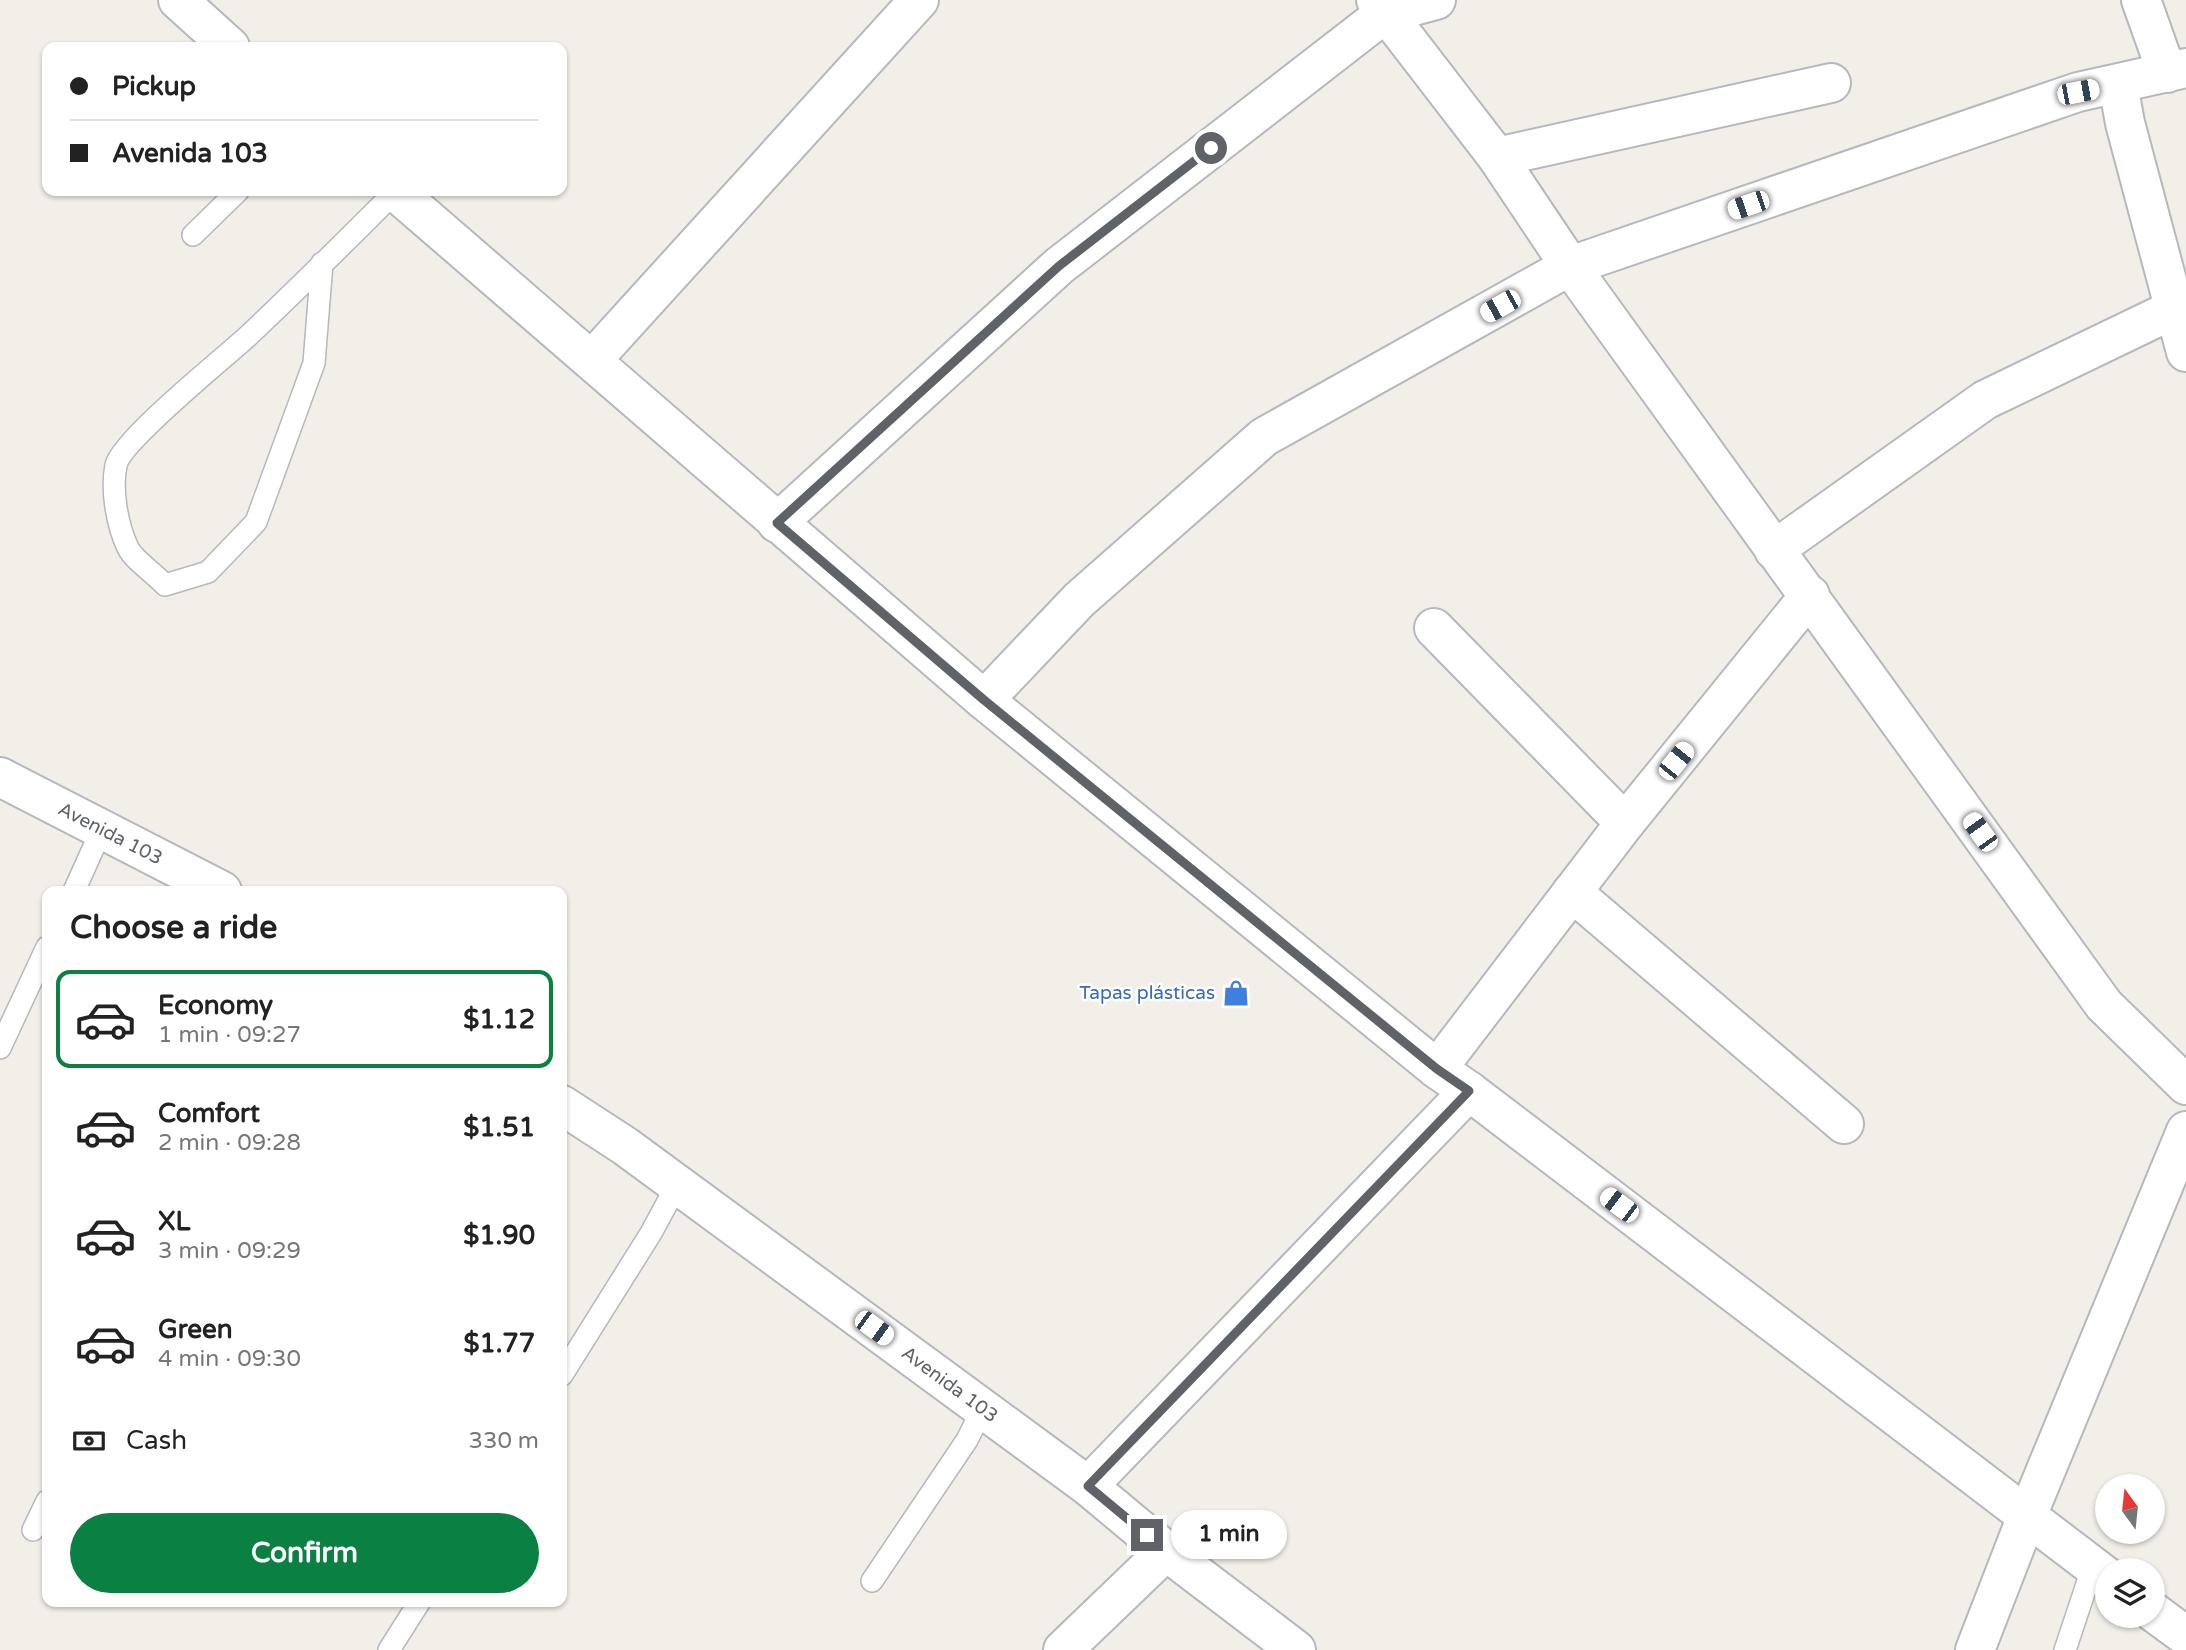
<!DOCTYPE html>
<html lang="en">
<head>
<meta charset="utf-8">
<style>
  :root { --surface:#fff; --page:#f6f6f6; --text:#222; --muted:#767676; --line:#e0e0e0; --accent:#0b8043 }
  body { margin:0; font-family:"Varela Round",sans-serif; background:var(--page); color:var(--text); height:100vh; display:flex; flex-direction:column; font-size:26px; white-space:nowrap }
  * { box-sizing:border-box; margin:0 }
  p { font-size:23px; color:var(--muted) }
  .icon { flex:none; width:38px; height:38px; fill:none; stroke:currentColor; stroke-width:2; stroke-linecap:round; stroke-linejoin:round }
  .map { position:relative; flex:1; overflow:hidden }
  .side { position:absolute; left:42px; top:886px; width:525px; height:721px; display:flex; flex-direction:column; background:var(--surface); border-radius:14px; box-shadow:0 2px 5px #0004 }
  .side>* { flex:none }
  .guide { position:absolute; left:42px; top:42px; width:525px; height:154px; border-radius:14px; box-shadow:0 2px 5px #0004; display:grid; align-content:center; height:154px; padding:0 28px; background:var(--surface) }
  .needle { width:46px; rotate:345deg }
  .controls { position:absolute; left:2095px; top:1474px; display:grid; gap:14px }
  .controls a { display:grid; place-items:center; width:70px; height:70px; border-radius:50%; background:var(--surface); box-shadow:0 2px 5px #0004; font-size:35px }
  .end { position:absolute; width:32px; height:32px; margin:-16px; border:9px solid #5f6368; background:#fff; box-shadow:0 0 0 4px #fff }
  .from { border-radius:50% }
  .bubble { position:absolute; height:49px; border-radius:24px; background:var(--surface); box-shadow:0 2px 5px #0004; font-size:23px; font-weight:700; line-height:49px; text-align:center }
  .car { position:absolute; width:21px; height:42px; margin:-21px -10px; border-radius:9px; box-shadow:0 0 5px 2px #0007; background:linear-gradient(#fff 24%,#345 0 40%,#fff 0 76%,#345 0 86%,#fff 0) }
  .guide b { display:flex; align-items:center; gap:24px; height:66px; font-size:26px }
  .guide b+b { border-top:2px solid var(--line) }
  .guide i { width:18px; height:18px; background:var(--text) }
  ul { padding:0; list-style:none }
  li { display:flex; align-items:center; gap:21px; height:98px; margin:0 14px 10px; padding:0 14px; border:4px solid transparent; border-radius:14px }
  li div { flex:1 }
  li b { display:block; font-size:26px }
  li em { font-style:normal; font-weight:700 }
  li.current { border-color:var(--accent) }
  li>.icon { width:63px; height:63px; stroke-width:1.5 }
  h2 { padding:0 28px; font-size:32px; line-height:84px }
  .pay { display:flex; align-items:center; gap:18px; height:77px; padding:0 28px; font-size:26px }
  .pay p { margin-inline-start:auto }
  .action { display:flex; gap:14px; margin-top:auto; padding:14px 28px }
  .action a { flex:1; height:80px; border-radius:42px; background:var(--accent); color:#fff; font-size:28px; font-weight:700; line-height:80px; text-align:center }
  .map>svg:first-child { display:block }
</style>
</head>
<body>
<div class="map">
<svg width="2186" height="1650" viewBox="0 0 2186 1650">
  <rect width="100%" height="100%" fill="#f1efe8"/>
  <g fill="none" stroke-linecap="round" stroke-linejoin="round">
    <g stroke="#b5b8bc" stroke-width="24">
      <g id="service">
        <polyline points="193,235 238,191"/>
        <path d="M 322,263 L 314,363 L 256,522 L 208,572 L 165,585 C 156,575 133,559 128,548 C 117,525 111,490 116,465 C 122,440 223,359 248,336 C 298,289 347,240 396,191"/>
        <polyline points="74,891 102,829"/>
        <polyline points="0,1048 47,947"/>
        <polyline points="562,1375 651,1233 677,1185"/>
        <polyline points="33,1530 47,1501"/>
        <polyline points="872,1581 967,1440 983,1408"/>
        <polyline points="389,1650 420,1601"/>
        <polyline points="2065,1650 2093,1566"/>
      </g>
    </g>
    <g stroke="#b5b8bc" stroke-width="42">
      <g id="minor">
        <polyline points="178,0 230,47"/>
        <polyline points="1376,0 1497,157 1570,266 2104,1005 2186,1085"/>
        <polyline points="2141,0 2167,73"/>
        <polyline points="2118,84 2125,123 2186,352"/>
        <polyline points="1497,157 1831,83"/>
        <polyline points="395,191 984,700 1437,1069 1469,1091 2107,1577"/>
        <polyline points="592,360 919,0"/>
        <polyline points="777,523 1059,266 1384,14 1436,0"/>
        <polyline points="1774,550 1985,400 2174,309"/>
        <polyline points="1434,628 1625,823"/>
        <polyline points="984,700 1079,600 1264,437 1570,266 2078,92 2186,68"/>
        <path id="s1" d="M 0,777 L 222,891"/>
        <polyline points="1572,892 1844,1124"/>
        <polyline points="1437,1069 1625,823 1810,595"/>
        <path id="s2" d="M 562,1105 L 625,1146 L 1088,1486 L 1166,1551 L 1296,1650"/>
        <polyline points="1088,1486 1469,1091"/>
        <polyline points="2152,1611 2186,1636"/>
        <polyline points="1063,1650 1166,1551"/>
        <polyline points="1975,1650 2027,1516 2186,1131"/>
      </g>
    </g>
    <use href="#service" stroke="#fff" stroke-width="21"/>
    <use href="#minor" stroke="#fff" stroke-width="38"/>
  </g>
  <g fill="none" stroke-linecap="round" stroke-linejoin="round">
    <polyline stroke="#5f6368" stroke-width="9" points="1147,1535 1088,1486 1469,1091 1437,1069 984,700 777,523 1059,266 1211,148"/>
  </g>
  <defs>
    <g id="shop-bare" transform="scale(2.1)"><path d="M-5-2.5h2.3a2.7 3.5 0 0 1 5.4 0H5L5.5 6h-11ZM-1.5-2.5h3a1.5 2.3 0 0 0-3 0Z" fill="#3f7fe0" stroke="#fff" stroke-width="2.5" paint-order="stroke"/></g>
  </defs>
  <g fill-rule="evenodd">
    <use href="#shop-bare" x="1236" y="993"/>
  </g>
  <g text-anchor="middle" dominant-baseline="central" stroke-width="5" stroke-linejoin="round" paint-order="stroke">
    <g font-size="19" fill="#5f6368" stroke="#fff">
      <text stroke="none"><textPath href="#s1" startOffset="124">Avenida 103</textPath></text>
      <text stroke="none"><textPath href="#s2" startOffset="478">Avenida 103</textPath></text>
    </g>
    <g font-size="19" fill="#366cbe" stroke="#fff" text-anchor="end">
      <text x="1215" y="993">Tapas plásticas</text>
    </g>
  </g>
</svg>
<div class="controls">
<a><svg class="needle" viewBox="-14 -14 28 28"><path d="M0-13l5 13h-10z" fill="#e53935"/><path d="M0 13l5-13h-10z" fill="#767676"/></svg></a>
<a><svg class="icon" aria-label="layers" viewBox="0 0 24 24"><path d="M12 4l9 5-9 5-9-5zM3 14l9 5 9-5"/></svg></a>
</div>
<i class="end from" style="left:1211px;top:148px"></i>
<i class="end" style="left:1147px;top:1535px"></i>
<div class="bubble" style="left:1171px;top:1510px;width:116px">1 min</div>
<i class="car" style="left:2078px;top:92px;rotate:79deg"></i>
<i class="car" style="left:1748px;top:205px;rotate:251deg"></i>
<i class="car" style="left:1500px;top:306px;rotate:241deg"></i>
<i class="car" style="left:1676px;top:761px;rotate:39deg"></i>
<i class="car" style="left:1980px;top:832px;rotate:324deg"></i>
<i class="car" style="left:1619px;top:1205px;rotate:307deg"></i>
<i class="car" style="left:874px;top:1328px;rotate:126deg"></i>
<div class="guide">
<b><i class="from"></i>Pickup</b>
<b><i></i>Avenida 103</b>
</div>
<section class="side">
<h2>Choose a ride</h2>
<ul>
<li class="current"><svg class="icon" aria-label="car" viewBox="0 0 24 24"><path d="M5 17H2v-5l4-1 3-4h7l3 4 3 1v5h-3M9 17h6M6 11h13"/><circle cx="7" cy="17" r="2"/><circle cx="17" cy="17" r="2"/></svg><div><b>Economy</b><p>1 min · 09:27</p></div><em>$1.12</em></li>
<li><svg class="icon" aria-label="car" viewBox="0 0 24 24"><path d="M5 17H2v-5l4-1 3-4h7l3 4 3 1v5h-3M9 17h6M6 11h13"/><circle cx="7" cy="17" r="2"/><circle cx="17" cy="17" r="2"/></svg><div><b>Comfort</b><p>2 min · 09:28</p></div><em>$1.51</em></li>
<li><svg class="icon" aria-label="car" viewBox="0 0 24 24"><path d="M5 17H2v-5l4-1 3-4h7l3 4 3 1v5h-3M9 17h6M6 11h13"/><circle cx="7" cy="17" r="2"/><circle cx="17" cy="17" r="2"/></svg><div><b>XL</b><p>3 min · 09:29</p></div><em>$1.90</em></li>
<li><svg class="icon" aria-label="car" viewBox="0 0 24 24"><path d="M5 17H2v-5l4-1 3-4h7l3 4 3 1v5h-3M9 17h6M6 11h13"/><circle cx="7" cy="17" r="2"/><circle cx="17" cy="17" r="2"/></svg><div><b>Green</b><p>4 min · 09:30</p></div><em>$1.77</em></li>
</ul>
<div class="pay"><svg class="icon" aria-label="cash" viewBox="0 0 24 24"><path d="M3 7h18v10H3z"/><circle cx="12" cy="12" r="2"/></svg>Cash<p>330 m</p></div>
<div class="action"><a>Confirm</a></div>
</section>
</div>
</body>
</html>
